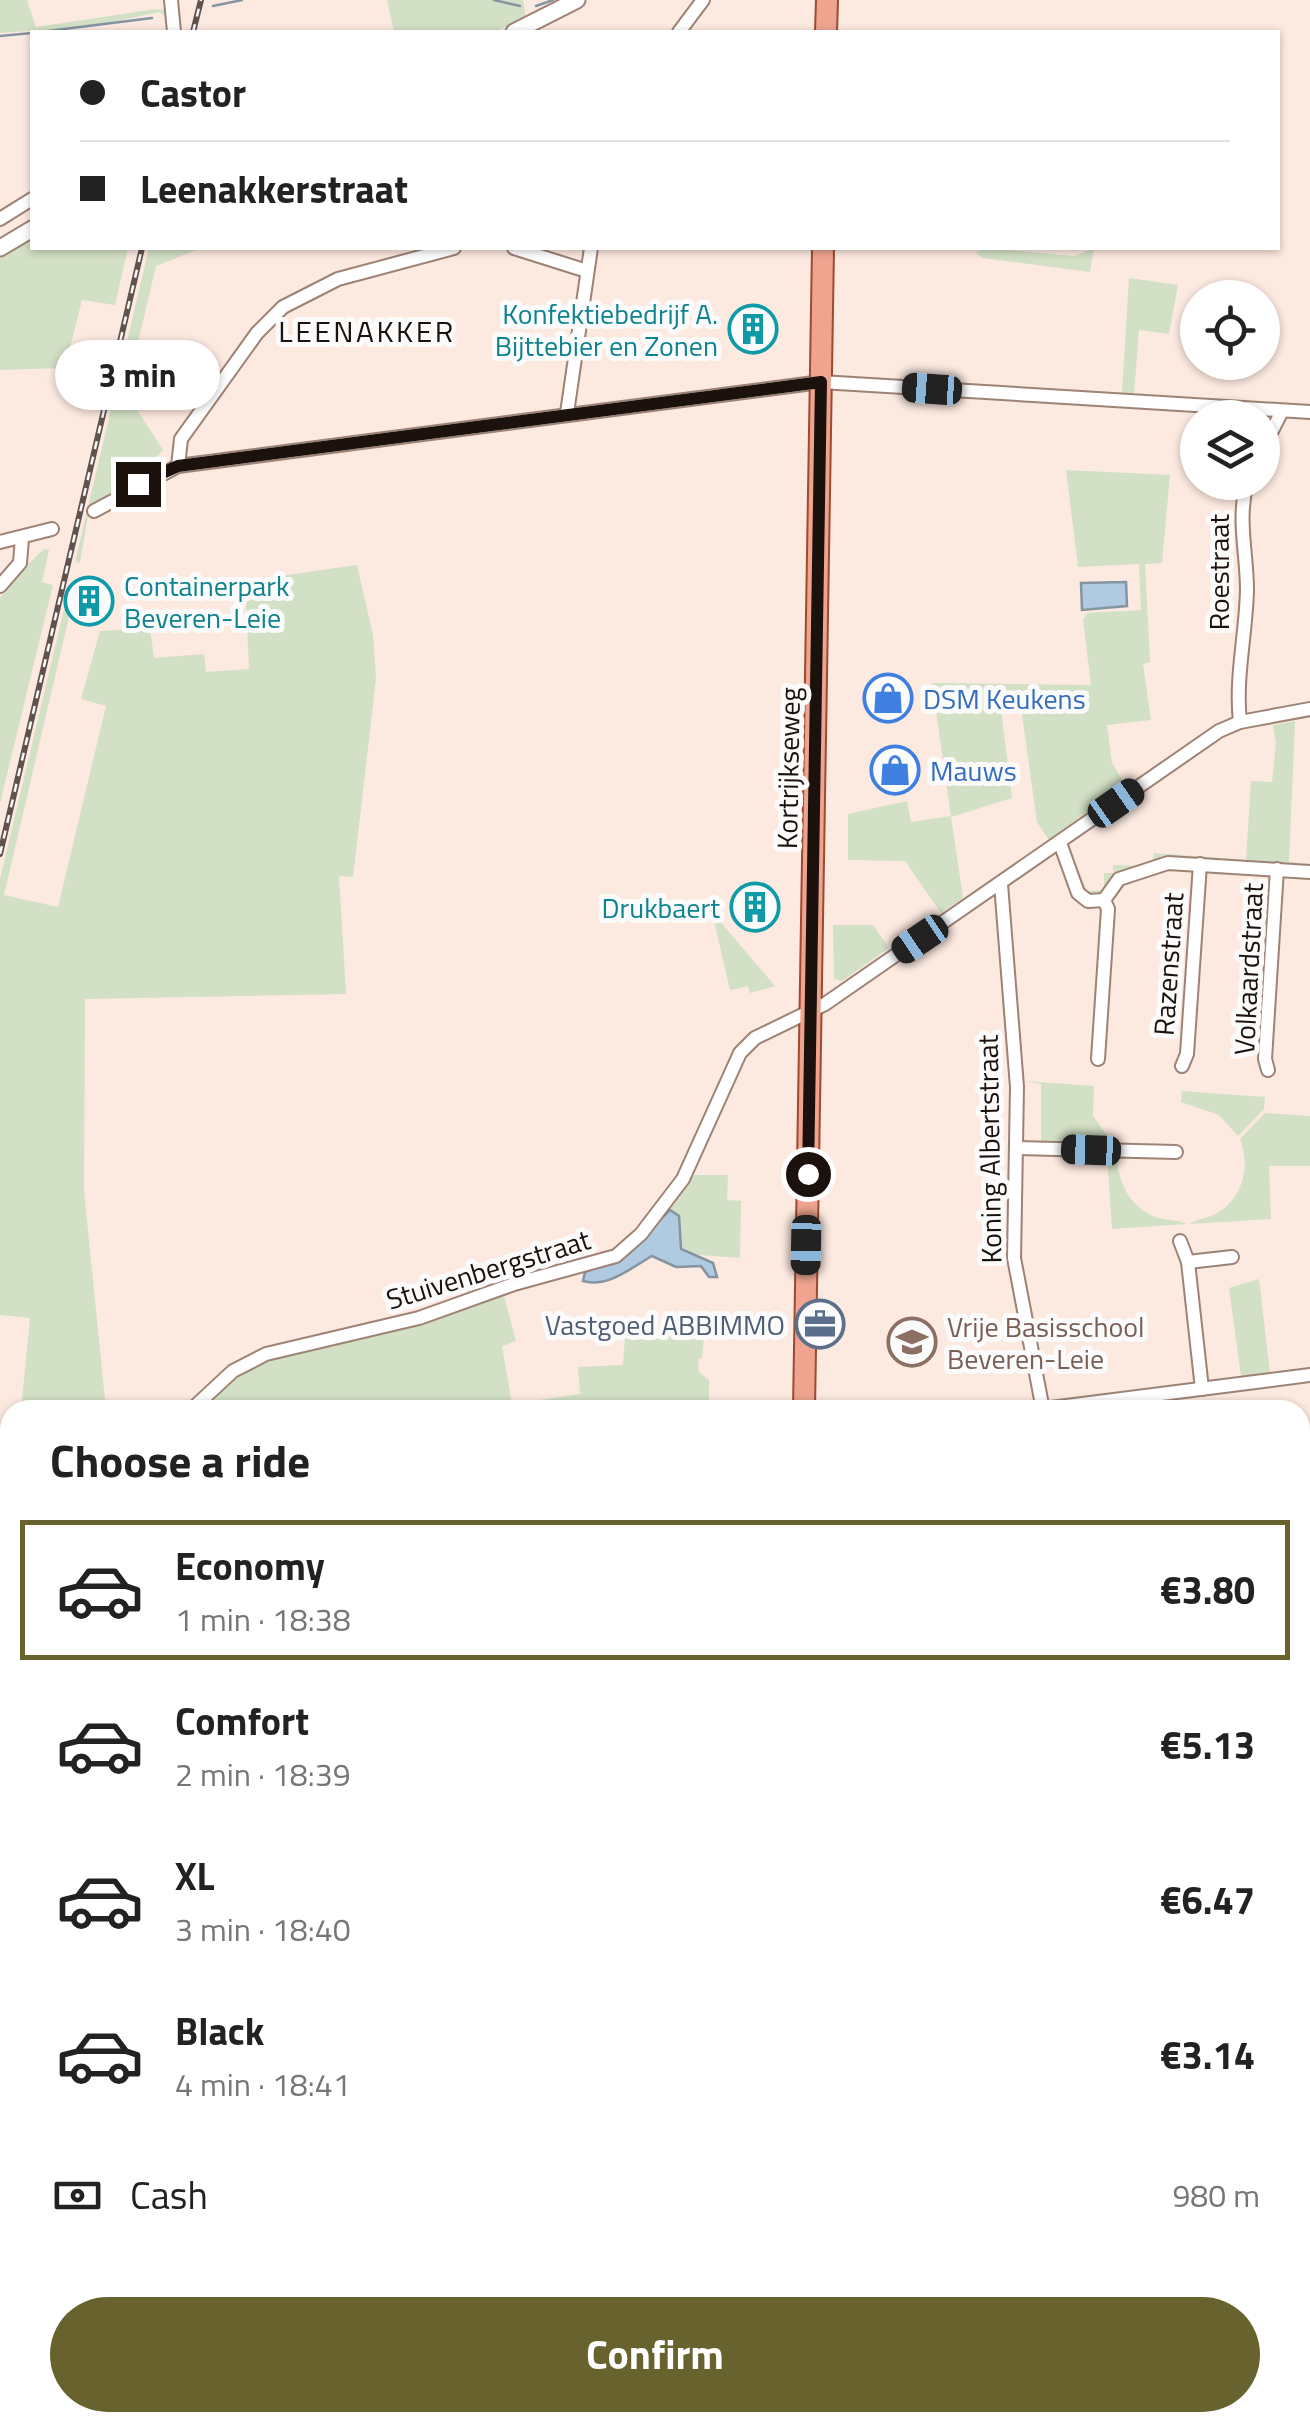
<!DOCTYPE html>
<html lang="en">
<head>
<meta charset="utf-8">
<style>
  :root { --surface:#fff; --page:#f6f6f6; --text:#222; --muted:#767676; --line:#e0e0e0; --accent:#67622e }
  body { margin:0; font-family:"Titillium Web",sans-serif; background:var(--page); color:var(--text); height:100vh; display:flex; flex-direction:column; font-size:38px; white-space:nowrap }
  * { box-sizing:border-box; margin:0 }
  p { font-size:32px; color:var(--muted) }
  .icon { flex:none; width:55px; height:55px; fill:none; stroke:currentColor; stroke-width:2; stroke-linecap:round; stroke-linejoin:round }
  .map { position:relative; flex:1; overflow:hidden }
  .drawer { position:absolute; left:0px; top:1400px; width:1310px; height:1032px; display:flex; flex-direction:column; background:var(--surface); border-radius:30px 30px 0 0; box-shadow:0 2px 8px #0004 }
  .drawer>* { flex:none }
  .top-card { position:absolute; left:30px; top:30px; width:1250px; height:220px; border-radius:0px; box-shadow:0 2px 8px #0004; display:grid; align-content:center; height:220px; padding:0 50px; background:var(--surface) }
  .buttons { position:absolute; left:1180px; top:280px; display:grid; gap:20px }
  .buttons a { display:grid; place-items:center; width:100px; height:100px; border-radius:50%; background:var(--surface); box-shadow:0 2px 8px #0004; font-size:50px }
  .end { position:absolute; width:45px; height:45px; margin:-22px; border:12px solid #1c120d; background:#fff; box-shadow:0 0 0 5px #fff }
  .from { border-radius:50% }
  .bubble { position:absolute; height:70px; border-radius:35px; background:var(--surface); box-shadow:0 2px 8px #0004; font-size:32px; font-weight:700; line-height:70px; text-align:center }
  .car { position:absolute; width:30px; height:60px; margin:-30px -15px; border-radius:12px; box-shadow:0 0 8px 2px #0007; background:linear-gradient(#222 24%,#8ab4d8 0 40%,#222 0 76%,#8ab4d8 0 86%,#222 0) }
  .top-card b { display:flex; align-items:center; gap:35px; height:95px; font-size:38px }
  .top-card b+b { border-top:2px solid var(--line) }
  .top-card i { width:25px; height:25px; background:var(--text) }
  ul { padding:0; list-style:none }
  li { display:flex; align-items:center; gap:30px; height:140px; margin:0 20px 15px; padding:0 30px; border:5px solid transparent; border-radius:0px }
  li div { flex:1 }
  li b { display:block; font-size:38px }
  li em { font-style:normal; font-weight:700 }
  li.current { border-color:var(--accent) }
  li>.icon { width:90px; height:90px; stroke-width:1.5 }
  h2 { padding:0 50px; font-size:45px; line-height:120px }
  .pay { display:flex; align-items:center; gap:25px; height:110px; padding:0 50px; font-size:38px }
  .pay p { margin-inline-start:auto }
  .cta { display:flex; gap:20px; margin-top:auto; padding:20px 50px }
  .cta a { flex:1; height:115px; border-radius:60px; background:var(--accent); color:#fff; font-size:40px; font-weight:700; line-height:115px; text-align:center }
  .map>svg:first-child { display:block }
</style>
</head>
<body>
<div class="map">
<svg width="1310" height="2432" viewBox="0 0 1310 2432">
  <rect width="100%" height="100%" fill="#fce9e0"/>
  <g fill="#d2e0c5">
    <polygon points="0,0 27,0 36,27 156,9 166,10 169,19 159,12 89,27 0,33"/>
    <polygon points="387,0 523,0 526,19 493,32 394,32"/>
    <polygon points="32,238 32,248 128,248 115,305 82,300 65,368 0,370 0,257"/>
    <path d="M 149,248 L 201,248 L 156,266 L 136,351 C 146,366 146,393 136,408 L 163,450 L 137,477 L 89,509 L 80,563 L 75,562 Z"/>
    <polygon points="984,248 1074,256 1094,248 1090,272 983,258 976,253"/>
    <polygon points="1129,278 1178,285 1169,334 1139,330 1134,394 1122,392"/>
    <polygon points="1066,470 1170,475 1162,563 1145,564 1150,662 1143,664 1151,720 1107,725 1112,763 1125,784 1049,840 1037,822 1020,700 1000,702 1012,798 951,817 963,898 941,913 905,861 848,860 848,814 907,801 911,822 951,816 932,683 1091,685 1083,620 1087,613 1141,610 1139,564 1078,567"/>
    <polygon points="44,549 49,550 42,582 53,585 0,803 0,597 7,591 4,587"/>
    <polygon points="357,565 373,635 376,679 353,877 339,876 346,994 85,999 84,1191 106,1410 21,1410 30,1318 0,1315 0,879 69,588 75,591 4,895 58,907 106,706 81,699 100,631 150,628 154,658 204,654 206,672 249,669 245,581"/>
    <polygon points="1295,721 1289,862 1310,864 1310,868 1161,860 1101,898 1085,897 1070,851 1087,891 1104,890 1104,873 1113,873 1113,865 1140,866 1153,859 1154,853 1246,860 1251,781 1272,782 1276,743 1273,725"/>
    <polygon points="712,912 775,986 750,993 748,986 730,990"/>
    <polygon points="833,925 873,925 889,948 842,981 834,979"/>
    <polygon points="1023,1081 1094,1086 1093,1116 1115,1146 1041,1144 1041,1084"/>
    <polygon points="1182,1091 1265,1097 1264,1109 1238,1136 1219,1115 1181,1102"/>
    <path d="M 1265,1113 L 1310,1116 L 1310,1166 L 1269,1166 L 1271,1219 L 1189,1224 C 1198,1219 1209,1218 1219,1212 C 1244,1196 1250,1165 1240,1139 Z"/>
    <path d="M 1107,1155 L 1117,1155 C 1117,1184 1133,1213 1163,1219 C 1173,1221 1180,1220 1186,1224 L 1112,1229 Z"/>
    <polygon points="694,1175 728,1175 727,1200 741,1201 740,1258 687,1254 681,1248 679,1216 670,1210"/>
    <polygon points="1259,1279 1270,1373 1241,1376 1229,1288"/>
    <polygon points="504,1296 516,1341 502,1346 512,1404 580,1394 578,1367 623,1365 626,1326 705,1327 702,1358 698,1359 699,1372 709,1380 709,1410 200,1410 235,1376 260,1363 417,1326"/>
  </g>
  <g fill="#b0cbe1" stroke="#8494a1" stroke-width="2.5">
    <polygon points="1126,582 1127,606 1082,610 1081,583"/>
    <path d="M 670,1210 L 679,1216 L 681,1249 L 713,1263 L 717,1277 L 709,1277 L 701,1266 L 676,1267 L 652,1256 C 631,1268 608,1288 583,1281 L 585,1272 L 625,1256 Z"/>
  </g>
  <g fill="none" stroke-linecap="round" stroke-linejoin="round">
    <g stroke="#8494a1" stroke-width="2.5">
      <polyline points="494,0 520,6"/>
      <polyline points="213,6 242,0"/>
      <polyline points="536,6 553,0"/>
      <polyline points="40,32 152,18"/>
      <polyline points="0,36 32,33"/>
    </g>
    <g stroke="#9e8275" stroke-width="16">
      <g id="minor">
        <polyline points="171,0 174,32"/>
        <polyline points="679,32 703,0"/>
        <polyline points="0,219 32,199"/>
        <polyline points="514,248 587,271"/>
        <polyline points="567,413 591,248"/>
        <polyline points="1262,450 1281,413"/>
        <polyline points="178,466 181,439 257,333 283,307 338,279 454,248"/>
        <polyline points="94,511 178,466 821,382 1310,412"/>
        <polyline points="0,542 52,529"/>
        <polyline points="0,586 20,563 22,538"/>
        <path d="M 1240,722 C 1235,678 1246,634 1247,590 C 1247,553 1237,520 1247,482"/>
        <polyline points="1060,843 1078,893 1088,901 1104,900 1119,879 1168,863 1310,872"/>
        <polyline points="1001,884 1017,1087 1014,1258 1043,1410"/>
        <polyline points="1098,1059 1108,909 1104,900"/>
        <polyline points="1182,1066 1187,1054 1200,864"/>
        <polyline points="1268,1070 1265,1059 1277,869"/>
        <polyline points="1017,1148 1176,1152"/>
        <polyline points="1180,1241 1188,1262 1202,1389"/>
        <polyline points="1188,1262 1232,1257"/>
        <polyline points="1043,1409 1310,1375"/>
        <polyline points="191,1410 233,1371 266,1354 419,1318 514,1284 616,1256 641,1234 683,1179 740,1053 755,1038 825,1004 1219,731 1240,722 1310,709"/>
        <polyline points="0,1518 10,1516"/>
        <polyline points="1300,1722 1310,1723"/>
        <polyline points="0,1935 10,1940"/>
        <polyline points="0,1953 10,1958"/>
        <polyline points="0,1973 10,1972"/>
        <polyline points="1300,2188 1310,2189"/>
        <polyline points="65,2422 65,2432"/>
        <polyline points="655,2422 656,2432"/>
        <polyline points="417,2432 434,2422"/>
        <polyline points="1018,2432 1019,2422"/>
        <polyline points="1306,2432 1310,2405"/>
      </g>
    </g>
    <g stroke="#9e8275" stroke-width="19">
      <g id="tertiary">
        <polyline points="514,32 577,0"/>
        <polyline points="0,248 32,229"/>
      </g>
    </g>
    <g stroke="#9d4a31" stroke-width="24">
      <g id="primary">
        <polyline points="826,32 827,0"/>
        <polyline points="804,1410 823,248"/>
        <polyline points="783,2432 783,2422"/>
      </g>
    </g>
    <use href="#minor" stroke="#fff" stroke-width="12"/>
    <use href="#tertiary" stroke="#fff" stroke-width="15"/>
    <use href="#primary" stroke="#eea48f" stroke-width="20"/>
    <g stroke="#60534d" stroke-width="6">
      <g id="rail">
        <polyline points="193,32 201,0"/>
        <polyline points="0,854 142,248"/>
      </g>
    </g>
    <use href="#rail" stroke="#fbfbfb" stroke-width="2.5" stroke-dasharray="8" stroke-linecap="butt"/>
  </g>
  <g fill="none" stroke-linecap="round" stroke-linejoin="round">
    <polyline stroke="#1c120d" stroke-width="12" points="138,484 178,466 821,382 808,1174"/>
  </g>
  <defs>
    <g id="building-ring" transform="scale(2.5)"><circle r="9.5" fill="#fbfbfb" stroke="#0f9aa8" stroke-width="1.5"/><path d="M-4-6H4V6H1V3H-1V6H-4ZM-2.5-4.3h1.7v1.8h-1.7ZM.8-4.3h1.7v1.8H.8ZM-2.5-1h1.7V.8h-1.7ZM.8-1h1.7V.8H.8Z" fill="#0f9aa8"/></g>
    <g id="shop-ring" transform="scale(2.5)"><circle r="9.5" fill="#fbfbfb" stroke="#3f7fe0" stroke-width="1.5"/><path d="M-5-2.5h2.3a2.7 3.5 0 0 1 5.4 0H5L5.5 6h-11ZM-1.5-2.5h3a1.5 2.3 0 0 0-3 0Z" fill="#3f7fe0"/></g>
    <g id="office-ring" transform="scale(2.5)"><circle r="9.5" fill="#fbfbfb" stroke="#5c6f8a" stroke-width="1.5"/><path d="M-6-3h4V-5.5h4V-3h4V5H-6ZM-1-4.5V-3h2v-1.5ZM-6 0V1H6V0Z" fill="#5c6f8a"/></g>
    <g id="school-ring" transform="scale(2.5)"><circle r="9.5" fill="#fbfbfb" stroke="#8d6e63" stroke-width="1.5"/><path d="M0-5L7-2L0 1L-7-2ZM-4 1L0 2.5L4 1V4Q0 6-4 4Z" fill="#8d6e63"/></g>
  </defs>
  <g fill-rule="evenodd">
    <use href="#building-ring" x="753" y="329"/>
    <use href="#building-ring" x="89" y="601"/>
    <use href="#shop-ring" x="888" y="698"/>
    <use href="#shop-ring" x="895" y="770"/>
    <use href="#building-ring" x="755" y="907"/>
    <use href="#office-ring" x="820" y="1324"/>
    <use href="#school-ring" x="912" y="1342"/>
  </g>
  <g text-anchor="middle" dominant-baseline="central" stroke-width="10" stroke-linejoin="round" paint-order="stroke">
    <g font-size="28" fill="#0d838f" stroke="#fbfbfb" text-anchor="end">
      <text x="718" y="313">Konfektiebedrijf A.<tspan x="718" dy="32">Bijttebier en Zonen</tspan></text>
      <text x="124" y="585" text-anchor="start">Containerpark<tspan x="124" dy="32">Beveren-Leie</tspan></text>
      <text x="720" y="907">Drukbaert</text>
    </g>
    <g font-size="28" fill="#1c120d" stroke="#fbfbfb">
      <text transform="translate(1218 572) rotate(-90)">Roestraat</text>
      <text transform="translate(788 768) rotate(-89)">Kortrijkseweg</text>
      <text transform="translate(1168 964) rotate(-86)">Razenstraat</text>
      <text transform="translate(1248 969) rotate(-87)">Volkaardstraat</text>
      <text transform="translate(989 1149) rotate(-91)">Koning Albertstraat</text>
      <text transform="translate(488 1269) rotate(-17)">Stuivenbergstraat</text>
    </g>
    <g font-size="28" fill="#366cbe" stroke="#fbfbfb" text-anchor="start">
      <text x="923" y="698">DSM Keukens</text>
      <text x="930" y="770">Mauws</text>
    </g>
    <g font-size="28" fill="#4e5e75" stroke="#fbfbfb" text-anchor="end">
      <text x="785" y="1324">Vastgoed ABBIMMO</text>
    </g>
    <g font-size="28" fill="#785e54" stroke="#fbfbfb" text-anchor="start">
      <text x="947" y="1326">Vrije Basisschool<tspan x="947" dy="32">Beveren-Leie</tspan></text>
    </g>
    <g font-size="30" letter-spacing="2.5" fill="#1c120d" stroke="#fbfbfb">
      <text x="367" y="331">LEENAKKER</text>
    </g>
  </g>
</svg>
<div class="buttons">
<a><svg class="icon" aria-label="locate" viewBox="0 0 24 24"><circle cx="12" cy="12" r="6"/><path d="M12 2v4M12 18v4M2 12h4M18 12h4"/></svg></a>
<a><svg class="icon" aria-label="layers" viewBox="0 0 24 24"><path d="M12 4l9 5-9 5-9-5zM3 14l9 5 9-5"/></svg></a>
</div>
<i class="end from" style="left:808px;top:1174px"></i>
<i class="end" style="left:138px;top:484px"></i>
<div class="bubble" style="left:55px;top:340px;width:165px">3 min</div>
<i class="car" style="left:932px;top:389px;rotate:274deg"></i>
<i class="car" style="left:1116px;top:803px;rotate:55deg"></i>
<i class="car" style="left:920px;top:939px;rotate:236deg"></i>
<i class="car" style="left:1091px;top:1150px;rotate:272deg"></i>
<i class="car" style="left:806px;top:1245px;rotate:181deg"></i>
<div class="top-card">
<b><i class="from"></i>Castor</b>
<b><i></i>Leenakkerstraat</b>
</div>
<section class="drawer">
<h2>Choose a ride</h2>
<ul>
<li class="current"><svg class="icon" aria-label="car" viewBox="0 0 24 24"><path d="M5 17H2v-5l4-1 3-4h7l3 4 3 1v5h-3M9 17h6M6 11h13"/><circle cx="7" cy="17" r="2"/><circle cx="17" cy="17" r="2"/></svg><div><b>Economy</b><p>1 min · 18:38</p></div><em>€3.80</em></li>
<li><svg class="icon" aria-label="car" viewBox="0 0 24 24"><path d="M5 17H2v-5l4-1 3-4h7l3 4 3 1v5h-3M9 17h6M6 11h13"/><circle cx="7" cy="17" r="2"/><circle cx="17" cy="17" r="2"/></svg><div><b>Comfort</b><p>2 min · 18:39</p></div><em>€5.13</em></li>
<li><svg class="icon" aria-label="car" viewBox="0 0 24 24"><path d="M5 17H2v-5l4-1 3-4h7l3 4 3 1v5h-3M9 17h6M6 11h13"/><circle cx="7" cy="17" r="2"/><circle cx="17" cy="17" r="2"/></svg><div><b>XL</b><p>3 min · 18:40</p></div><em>€6.47</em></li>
<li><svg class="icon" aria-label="car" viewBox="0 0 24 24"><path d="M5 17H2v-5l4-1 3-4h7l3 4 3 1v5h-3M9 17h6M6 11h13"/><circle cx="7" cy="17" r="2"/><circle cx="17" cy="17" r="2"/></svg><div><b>Black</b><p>4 min · 18:41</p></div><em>€3.14</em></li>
</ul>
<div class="pay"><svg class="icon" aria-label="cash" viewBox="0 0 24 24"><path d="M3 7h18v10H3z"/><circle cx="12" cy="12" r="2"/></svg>Cash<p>980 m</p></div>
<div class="cta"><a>Confirm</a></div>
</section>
</div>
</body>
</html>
